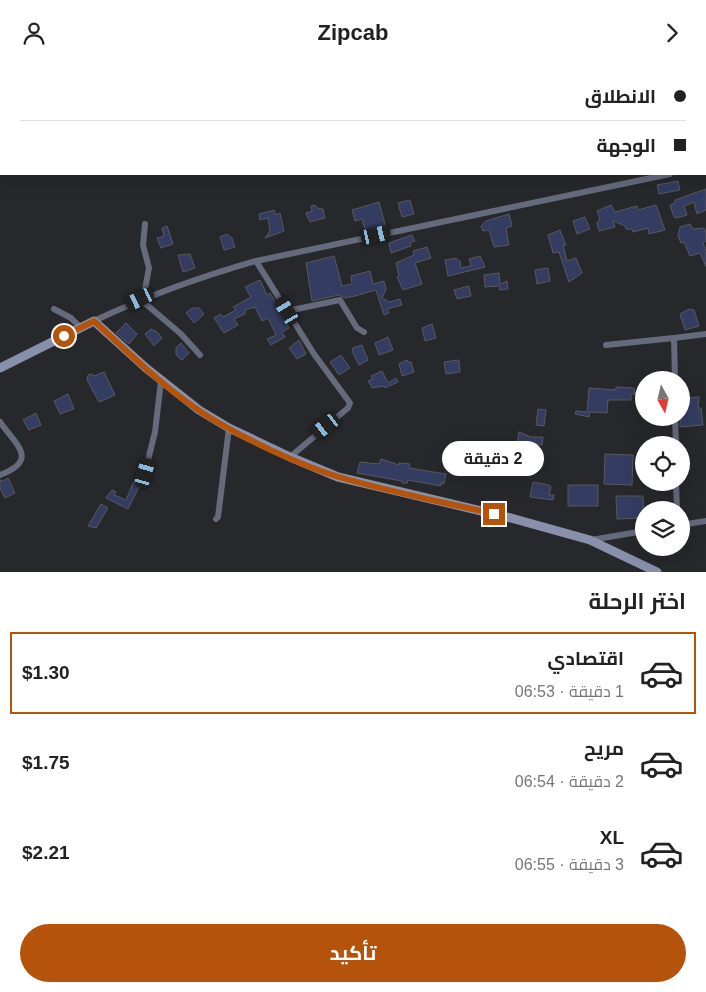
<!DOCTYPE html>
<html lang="ar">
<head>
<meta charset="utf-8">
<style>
  :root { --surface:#fff; --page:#f6f6f6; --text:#222; --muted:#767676; --line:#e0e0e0; --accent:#b45309 }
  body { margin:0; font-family:Helvetica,Cairo,sans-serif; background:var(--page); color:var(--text); direction:rtl; height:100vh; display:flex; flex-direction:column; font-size:19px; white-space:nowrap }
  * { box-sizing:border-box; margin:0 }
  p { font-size:16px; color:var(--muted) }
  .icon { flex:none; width:28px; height:28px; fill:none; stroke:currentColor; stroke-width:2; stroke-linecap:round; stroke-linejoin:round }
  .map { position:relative; height:507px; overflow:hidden; direction:ltr }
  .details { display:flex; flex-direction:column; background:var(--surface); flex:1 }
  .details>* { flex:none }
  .hud { position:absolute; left:0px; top:0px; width:706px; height:110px; box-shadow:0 5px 20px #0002; direction:rtl; display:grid; align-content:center; height:110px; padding:0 20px; background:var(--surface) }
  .needle { width:32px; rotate:172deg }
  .fabs { position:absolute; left:635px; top:306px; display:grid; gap:10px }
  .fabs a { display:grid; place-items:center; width:55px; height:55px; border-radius:50%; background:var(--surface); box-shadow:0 5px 20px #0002; font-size:25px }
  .end { position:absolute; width:22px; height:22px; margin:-11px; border:6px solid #b45309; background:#fff; box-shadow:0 0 0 2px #fff }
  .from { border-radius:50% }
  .bubble { position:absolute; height:35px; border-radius:18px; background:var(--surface); box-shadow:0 5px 20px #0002; font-size:16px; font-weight:700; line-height:35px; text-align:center; direction:rtl }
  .car { position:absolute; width:15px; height:30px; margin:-15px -8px; border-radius:6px; box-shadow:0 0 4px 1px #0007; background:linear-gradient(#222 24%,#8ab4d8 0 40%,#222 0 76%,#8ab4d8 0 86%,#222 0) }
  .hud b { display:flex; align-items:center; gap:18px; height:48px; font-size:19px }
  .hud b+b { border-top:1px solid var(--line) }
  .hud i { width:12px; height:12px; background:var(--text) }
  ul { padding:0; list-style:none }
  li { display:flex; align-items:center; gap:15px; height:82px; margin:0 10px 8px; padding:0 10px; border:2px solid transparent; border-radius:0px }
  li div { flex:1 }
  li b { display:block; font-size:19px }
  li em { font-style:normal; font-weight:700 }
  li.on { border-color:var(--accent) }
  li>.icon { width:45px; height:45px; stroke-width:1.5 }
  h2 { padding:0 20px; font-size:22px; line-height:60px }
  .primary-button { display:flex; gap:10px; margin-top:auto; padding:10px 20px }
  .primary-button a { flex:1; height:58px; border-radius:30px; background:var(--accent); color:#fff; font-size:20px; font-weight:700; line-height:58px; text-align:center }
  header { display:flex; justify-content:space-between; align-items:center; height:65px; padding:0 20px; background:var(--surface); font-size:22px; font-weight:700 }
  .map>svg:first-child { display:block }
</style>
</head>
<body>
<header><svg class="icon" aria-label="forward" viewBox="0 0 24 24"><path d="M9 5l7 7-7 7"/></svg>Zipcab<svg class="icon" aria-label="person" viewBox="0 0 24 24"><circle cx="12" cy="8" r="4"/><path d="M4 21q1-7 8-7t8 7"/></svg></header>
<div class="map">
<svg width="706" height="507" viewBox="0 0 706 507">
  <rect width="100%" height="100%" fill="#27282c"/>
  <g fill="#343c61" stroke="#58595e">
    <polygon points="678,116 680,125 659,129 657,120"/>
    <polygon points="706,124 706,145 697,149 694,137 684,141 687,150 676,153 674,152 670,140 675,138 675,135"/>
    <polygon points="410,135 414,149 402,152 398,138"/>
    <polygon points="379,137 386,163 366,168 362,154 355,156 352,145"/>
    <polygon points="315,140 317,143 323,144 325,153 310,157 306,148 312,146 311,141"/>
    <polygon points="611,140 615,147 637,141 638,145 656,140 665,165 649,169 648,163 633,167 632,164 626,164 625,161 613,156 615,162 599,166 597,158 600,154 597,146"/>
    <polygon points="274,145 276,150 280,148 284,166 265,173 270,166 268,153 260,155 259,149"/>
    <polygon points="509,149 512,161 506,163 509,180 494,182 489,165 483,166 481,161 486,156"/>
    <polygon points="585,152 590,164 577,169 573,156"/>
    <polygon points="690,159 693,164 704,163 706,168 706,176 703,178 706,186 706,202 700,188 690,191 684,177 681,178 678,171 680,162"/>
    <polygon points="167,161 173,179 161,183 157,173 164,171 162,163"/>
    <polygon points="560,165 566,180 563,180 567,196 576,193 582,208 569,217 559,187 553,188 548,170"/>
    <polygon points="227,169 232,173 235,182 224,185 220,172"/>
    <polygon points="412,170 415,176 410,178 411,181 391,188 389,178"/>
    <polygon points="427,182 431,193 415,198 422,219 403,225 397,212 399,211 396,198 414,190 413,186"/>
    <polygon points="190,189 195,203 183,207 178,190"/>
    <polygon points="334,191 342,221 352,219 351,211 370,206 373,219 384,216 386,224 382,233 389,237 400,234 402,240 387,244 389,248 384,250 376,225 355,231 345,233 339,230 312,236 306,198"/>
    <polygon points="480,191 485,202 448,211 445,195 455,193 460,196 461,203 471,201 469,194"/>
    <polygon points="548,203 550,216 537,219 535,205"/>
    <polygon points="499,208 500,219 507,216 508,224 500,225 499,221 485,222 484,210"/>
    <polygon points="260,215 267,230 270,228 281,246 289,263 282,267 285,272 271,280 267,274 276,270 268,253 262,256 255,242 245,245 245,249 234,254 238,260 224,268 214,253 221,249 223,252 236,245 233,242 251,232 245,222"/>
    <polygon points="469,221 471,231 457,234 454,225"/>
    <polygon points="192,243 199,243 204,249 194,258 186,248"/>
    <polygon points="689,244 694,245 699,261 685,265 680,249"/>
    <polygon points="126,258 137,269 129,279 116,268"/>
    <polygon points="432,259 436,273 425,276 422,263"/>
    <polygon points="151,264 157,267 162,273 154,281 145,269"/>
    <polygon points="388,272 393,285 379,290 375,278"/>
    <polygon points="299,275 306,289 297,294 289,283"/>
    <polygon points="181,278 189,288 182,295 176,290 176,283"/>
    <polygon points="362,280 368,295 359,300 352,286 353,283"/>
    <polygon points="341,290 350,303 339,310 330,297"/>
    <polygon points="407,295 408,297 411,297 414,307 402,311 399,299"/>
    <polygon points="459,295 460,307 446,309 444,297"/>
    <polygon points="382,306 388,318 396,313 398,317 385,323 384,321 372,323 368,316 373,314 371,311"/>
    <polygon points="104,307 115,330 99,337 87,315 88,310 92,309 94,311"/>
    <polygon points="616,322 634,323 635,329 631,329 631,335 608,335 607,348 590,347 589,352 575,349 576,346 587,347 589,323 616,325"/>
    <polygon points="68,329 74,344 60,349 54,336"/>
    <polygon points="699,332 698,343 701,343 703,360 680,362 681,333"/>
    <polygon points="538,344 546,345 544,361 536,360"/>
    <polygon points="36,348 41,360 29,365 23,355"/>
    <polygon points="519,367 531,372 543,372 542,380 530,378 528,389 511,385 513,378 517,379"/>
    <polygon points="605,389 633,390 632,420 604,419"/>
    <polygon points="381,394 399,400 399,398 410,399 409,403 446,409 444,419 441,418 441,421 408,415 407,418 402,418 402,416 357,408 360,397 379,399"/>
    <polygon points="8,413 15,428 5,433 0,423 0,415 3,416"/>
    <polygon points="134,416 140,420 128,444 106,433 112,425 116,427 114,430 126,435"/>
    <polygon points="533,417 549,420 551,422 549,430 554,430 553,435 530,432"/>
    <rect x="568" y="420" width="30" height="21"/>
    <polygon points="616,431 643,431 644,453 617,454"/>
    <polygon points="101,439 108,443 96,463 88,461"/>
  </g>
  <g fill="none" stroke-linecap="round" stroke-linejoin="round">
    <g stroke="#656a7c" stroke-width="6">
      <polyline points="160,1 165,0"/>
      <polyline points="0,48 1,48"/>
      <polyline points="705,101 706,101"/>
      <polyline points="145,159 143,180 149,203 145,224 147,231"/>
      <polyline points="256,196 314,289 350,338 348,343 290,392"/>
      <polyline points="140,234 181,269 200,290"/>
      <polyline points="54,244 71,253 81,263"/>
      <polyline points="287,246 340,235 357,263 364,267"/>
      <path d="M 94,256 C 147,231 200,212 256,196 L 670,109"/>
      <polyline points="674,273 706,269"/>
      <polyline points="606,280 674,273 675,315"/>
      <polyline points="675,352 676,380"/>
      <path d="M 0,357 C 17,381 39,395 0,410"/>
      <polyline points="145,407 155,367 161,316"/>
      <polyline points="676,418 677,445"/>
      <polyline points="216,454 218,452 229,363"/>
      <polyline points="681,460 706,456"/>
      <polyline points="591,475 644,466"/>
    </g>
    <polyline stroke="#8890ac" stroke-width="9" points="0,303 94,256 146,303 199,345 229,363 290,392 338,412 511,453 590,475 657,507"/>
  </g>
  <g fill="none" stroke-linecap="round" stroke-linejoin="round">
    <path stroke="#b45309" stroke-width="6" d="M 64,271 L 94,256 C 129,288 164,323 204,349 C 240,372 299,400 339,412 C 390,427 443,437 494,449"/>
  </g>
</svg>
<div class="fabs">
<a><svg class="needle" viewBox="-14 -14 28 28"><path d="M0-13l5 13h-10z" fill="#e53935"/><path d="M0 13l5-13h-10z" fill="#767676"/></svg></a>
<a><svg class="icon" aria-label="locate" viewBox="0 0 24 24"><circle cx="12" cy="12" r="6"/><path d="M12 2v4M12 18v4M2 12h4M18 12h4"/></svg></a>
<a><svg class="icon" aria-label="layers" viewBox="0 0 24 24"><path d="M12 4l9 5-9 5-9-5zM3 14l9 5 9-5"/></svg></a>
</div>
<i class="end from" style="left:64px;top:271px"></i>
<i class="end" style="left:494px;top:449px"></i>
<div class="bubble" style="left:442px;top:376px;width:102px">2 دقيقة</div>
<i class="car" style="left:376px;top:170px;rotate:77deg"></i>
<i class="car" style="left:140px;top:234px;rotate:244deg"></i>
<i class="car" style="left:287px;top:246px;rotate:329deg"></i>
<i class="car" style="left:326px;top:361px;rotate:232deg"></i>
<i class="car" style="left:145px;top:408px;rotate:16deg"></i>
<div class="hud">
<b><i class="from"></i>الانطلاق</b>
<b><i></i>الوجهة</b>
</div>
</div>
<section class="details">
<h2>اختر الرحلة</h2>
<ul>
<li class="on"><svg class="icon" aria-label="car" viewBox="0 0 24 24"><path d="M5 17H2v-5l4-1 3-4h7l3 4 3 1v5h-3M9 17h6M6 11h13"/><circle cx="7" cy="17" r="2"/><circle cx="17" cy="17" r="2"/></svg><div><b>اقتصادي</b><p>1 دقيقة · 06:53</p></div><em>$1.30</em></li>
<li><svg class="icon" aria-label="car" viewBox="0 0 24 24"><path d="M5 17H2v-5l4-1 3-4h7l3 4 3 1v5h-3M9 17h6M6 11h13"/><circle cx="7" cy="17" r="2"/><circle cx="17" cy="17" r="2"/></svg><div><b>مريح</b><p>2 دقيقة · 06:54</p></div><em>$1.75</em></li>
<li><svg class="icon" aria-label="car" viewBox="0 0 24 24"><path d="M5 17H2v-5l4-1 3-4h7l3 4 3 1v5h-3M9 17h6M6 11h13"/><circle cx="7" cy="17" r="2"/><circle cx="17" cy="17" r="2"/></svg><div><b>XL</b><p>3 دقيقة · 06:55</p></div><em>$2.21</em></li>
</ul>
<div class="primary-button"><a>تأكيد</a></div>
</section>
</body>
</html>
